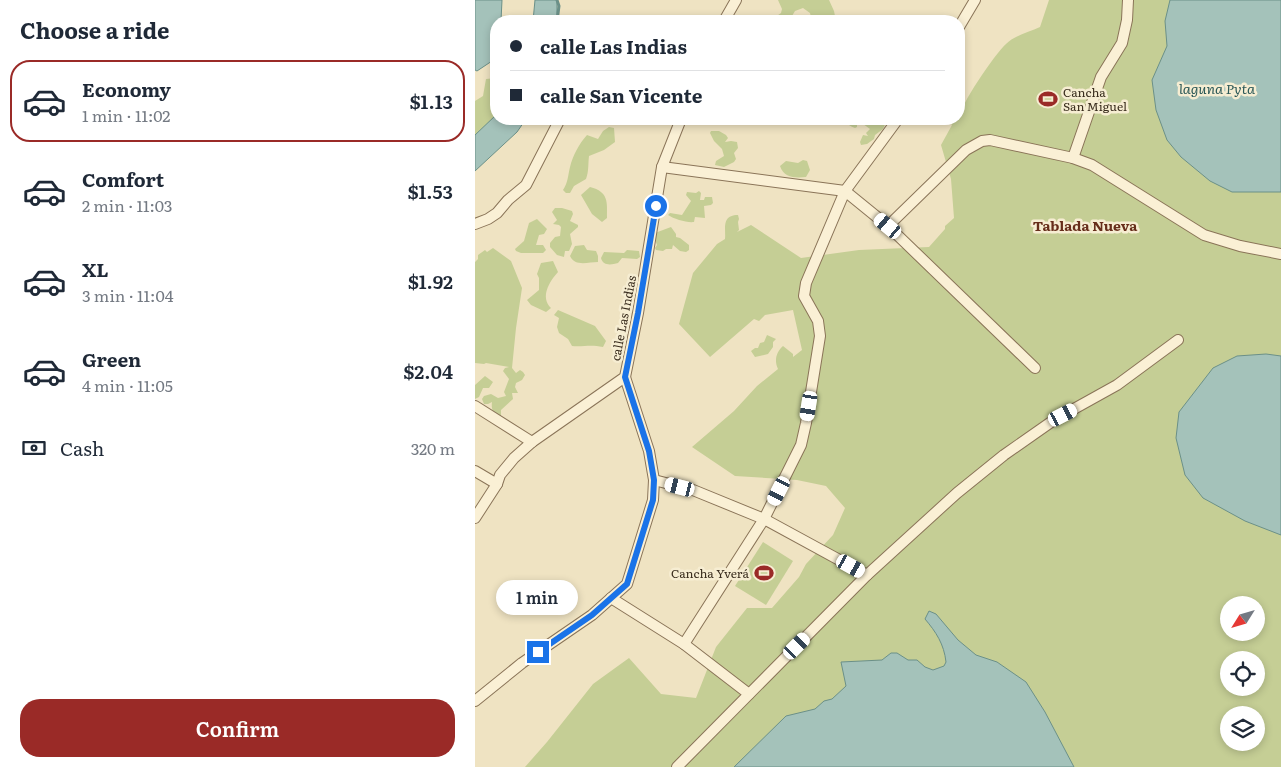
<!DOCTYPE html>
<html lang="en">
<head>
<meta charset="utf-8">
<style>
  :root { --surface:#fff; --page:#f2f2f3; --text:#1f2937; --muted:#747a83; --line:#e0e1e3; --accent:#9a2a27 }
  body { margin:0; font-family:Literata,serif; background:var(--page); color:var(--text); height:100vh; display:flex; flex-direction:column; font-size:19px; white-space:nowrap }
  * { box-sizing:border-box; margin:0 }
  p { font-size:16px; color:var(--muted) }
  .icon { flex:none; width:28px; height:28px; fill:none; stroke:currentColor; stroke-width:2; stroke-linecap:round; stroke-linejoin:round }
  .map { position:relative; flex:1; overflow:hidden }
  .drawer { display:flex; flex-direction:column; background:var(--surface); width:475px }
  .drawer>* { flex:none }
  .banner { position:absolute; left:15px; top:15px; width:475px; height:110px; border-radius:20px; box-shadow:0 2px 8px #0003; display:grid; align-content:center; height:110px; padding:0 20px; background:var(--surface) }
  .needle { width:32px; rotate:233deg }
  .tools { position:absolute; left:745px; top:596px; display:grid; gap:10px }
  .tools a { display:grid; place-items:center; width:45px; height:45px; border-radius:50%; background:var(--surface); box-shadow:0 2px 8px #0003; font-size:25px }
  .end { position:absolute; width:22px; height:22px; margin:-11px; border:6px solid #1a73e8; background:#fff; box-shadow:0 0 0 2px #fff }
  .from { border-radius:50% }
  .bubble { position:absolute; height:35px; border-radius:18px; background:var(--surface); box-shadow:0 2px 8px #0003; font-size:16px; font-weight:600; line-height:35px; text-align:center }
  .car { position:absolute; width:15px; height:30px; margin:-15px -8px; border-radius:6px; box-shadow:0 0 4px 1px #0007; background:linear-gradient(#fff 24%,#345 0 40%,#fff 0 76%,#345 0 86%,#fff 0) }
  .banner b { display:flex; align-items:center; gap:18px; height:48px; font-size:19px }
  .banner b+b { border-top:1px solid var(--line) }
  .banner i { width:12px; height:12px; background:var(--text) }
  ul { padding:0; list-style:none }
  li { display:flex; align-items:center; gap:15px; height:82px; margin:0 10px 8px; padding:0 10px; border:2px solid transparent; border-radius:20px }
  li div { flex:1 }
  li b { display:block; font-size:19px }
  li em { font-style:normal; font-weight:600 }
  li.selected { border-color:var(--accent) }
  li>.icon { width:45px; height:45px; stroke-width:1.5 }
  h2 { padding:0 20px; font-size:22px; line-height:60px }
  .pay { display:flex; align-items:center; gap:12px; height:55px; padding:0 20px; font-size:19px }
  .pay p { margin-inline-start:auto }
  .button { display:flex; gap:10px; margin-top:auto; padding:10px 20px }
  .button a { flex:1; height:58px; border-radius:20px; background:var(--accent); color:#fff; font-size:20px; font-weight:600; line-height:58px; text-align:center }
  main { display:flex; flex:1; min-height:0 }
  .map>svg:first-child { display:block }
</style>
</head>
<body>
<main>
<section class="drawer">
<h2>Choose a ride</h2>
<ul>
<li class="selected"><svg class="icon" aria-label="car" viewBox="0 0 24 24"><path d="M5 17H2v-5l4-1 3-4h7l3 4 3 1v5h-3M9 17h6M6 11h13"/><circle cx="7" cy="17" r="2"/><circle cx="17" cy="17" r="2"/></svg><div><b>Economy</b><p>1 min · 11:02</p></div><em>$1.13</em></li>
<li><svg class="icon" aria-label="car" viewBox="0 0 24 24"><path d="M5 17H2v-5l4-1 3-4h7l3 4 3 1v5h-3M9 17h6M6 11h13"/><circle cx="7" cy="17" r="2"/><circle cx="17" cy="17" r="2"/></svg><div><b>Comfort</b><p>2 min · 11:03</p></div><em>$1.53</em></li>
<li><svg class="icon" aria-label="car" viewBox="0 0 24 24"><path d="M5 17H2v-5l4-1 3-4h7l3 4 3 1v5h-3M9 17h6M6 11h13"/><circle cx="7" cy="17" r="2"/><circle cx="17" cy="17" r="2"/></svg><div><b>XL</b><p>3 min · 11:04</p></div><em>$1.92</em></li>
<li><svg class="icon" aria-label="car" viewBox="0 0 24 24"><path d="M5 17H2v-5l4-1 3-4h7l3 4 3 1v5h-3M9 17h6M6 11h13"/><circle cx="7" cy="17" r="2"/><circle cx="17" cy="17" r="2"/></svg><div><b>Green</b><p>4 min · 11:05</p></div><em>$2.04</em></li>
</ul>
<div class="pay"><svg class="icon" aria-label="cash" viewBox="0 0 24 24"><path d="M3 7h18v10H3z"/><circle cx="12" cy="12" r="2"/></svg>Cash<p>320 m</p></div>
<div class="button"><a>Confirm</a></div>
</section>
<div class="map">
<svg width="806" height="767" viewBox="0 0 806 767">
  <rect width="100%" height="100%" fill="#efe3c2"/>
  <g fill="#c5ce95" fill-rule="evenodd">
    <polygon points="303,0 354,0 359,11 361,21 337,21 335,13 328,8 320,11 314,21 287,21 295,21 306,13 307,9"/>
    <path d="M 574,0 L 806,0 L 806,767 L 50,767 L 72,742 L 118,684 L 154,658 L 186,694 L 221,698 L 241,647 L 272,608 L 297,608 L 324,577 L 331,564 L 358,535 L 370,508 L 351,486 L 322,480 L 260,476 L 217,447 L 259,411 L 282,386 L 303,369 C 299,361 301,352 308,346 L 318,354 L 318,357 L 327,350 L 318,310 L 290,315 L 284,321 L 279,319 L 235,357 L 204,324 L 120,326 L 131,341 L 128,347 C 115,344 109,347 97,346 L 93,339 L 84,333 L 82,327 L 41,328 L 37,368 L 41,373 L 45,370 L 48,372 L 50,375 L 47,380 L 41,383 L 40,387 L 43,393 L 37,393 L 38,399 L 26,410 L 26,416 C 18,416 16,409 17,402 L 13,404 L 9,404 L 7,399 L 9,396 L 16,394 L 23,398 L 31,396 L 29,392 L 34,379 L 28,371 L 30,368 L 34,367 L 11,363 L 9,364 L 0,363 L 0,262 L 3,259 L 3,255 L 10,250 L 12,252 L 18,248 L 36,261 L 47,288 L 41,328 L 82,327 L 84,318 L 79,315 L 83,310 L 120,326 L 204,324 L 218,273 L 242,244 L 250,239 C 251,229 246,215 263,215 L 264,219 L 263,222 L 264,230 L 262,232 L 276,225 L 326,258 L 384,250 L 454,247 L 470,229 L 470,226 L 479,218 L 476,179 L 466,145 L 477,125 L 473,119 L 484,119 C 484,106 520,54 531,44 C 539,36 554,32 565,27 ZM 754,605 L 781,605 L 781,632 L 754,632 ZM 754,660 L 781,660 L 781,688 L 754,688 ZM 754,715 L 781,715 L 781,742 L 754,742 Z"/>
    <polygon points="21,78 21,118 0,140 0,101 8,96 11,79"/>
    <path d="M 370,119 L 409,119 L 411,122 L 408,129 L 400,135 L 399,139 L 392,144 L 386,145 L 385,142 L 388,135 L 393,136 L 391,133 L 395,129 L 384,121 L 382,122 L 382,127 L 380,128 C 375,126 371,124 370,119 Z"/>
    <path d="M 134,127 L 139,128 L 140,142 L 129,150 L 114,156 C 113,164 114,171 111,179 L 99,186 L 95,193 L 91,193 L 88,190 C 93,183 93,175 95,167 C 98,155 104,144 112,135 L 123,139 L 128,131 Z"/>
    <polygon points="236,131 244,131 251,135 253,138 250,142 256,141 262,142 263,148 259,153 261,159 259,162 249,167 240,165 241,161 249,156 247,149 239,141 235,133"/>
    <path d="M 328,160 L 332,161 L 335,170 L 331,177 C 320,178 309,178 305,166 L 311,161 L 323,163 Z"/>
    <path d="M 115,187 C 134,192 132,202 132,218 L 127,222 L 117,214 L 106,195 Z"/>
    <path d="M 224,191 L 226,193 L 225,200 L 229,200 L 230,197 L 237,197 L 238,203 L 236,205 L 229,206 L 230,218 L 220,217 L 219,222 C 212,223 199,219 193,215 L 195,213 L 207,215 L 216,201 L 211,195 L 212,192 L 221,193 Z"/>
    <polygon points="80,208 87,208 97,211 98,214 95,221 103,225 103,227 95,234 97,244 94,251 90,251 89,257 82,255 75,247 75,243 80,237 85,236 86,227 84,225 78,224 82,220 77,212"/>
    <polygon points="62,219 72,229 69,234 64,235 61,245 68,245 71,250 68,253 46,253 41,251 40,249 49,241 54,223"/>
    <polygon points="196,227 201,234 201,237 205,238 214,245 214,250 211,252 205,251 198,245 197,249 191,249 188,251 181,250 180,248 182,245 179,237 180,233"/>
    <path d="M 109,245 L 112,250 L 121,251 L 123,256 L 123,262 C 113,262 100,267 95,256 L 100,246 Z"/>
    <path d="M 152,250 L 164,251 L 165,257 L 162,259 L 147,258 L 143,263 C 136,265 128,266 126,258 L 129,252 L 149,253 Z"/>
    <path d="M 78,261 L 83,272 C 74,282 65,297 76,308 L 71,312 L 56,305 L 52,300 L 64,290 L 64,278 L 62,274 L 66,263 Z"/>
    <polygon points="292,335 301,339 298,342 298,347 293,354 280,357 276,351 280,348 283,348 285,343 289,342"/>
    <polygon points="10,376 18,382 14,388 8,388 4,397 0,399 0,385"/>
    <polygon points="288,542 318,561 291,605 260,586"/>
  </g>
  <g fill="#a4c2ba" stroke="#6b9088">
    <polygon points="0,0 27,0 26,21 21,21 21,52 17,61 2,71 0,70"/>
    <polygon points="60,0 82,0 82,21 58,21"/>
    <polygon points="695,0 806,0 806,192 757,192 735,181 706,157 692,140 681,110 677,80 692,46 690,21"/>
    <polygon points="21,115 21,119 51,119 42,132 0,171 0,135"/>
    <polygon points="791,354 806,356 806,535 770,521 728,498 710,475 701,438 704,412 738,368 762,356"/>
    <path d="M 454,611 L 461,614 L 483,640 L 501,655 L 522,662 L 551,682 L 570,712 L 599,767 L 259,767 L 311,716 L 340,709 L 349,701 L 357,699 L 371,686 L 366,662 L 407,660 L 416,653 L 422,653 L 433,660 L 442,660 L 450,667 L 458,670 L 469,666 L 471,662 C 469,644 461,632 450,619 Z"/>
  </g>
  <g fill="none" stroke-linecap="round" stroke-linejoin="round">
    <polyline stroke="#6b9088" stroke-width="3" points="82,0 84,6 82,21"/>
    <g stroke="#8a7458" stroke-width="12">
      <g id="minor">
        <polyline points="249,21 261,0"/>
        <polyline points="484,27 500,0"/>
        <polyline points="598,158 626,77 647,43 652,20 653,0"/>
        <polyline points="187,167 370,191 413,226 560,368"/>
        <polyline points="0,224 13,219 22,213 33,200 51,185 85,119"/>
        <polyline points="413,226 491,150 507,141 515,140 598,158 617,165 729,235 765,246 806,254"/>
        <polyline points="0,406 57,442"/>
        <polyline points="0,471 22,484"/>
        <polyline points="179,480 218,490 289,519 392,575"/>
        <polyline points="0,518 22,484 25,475 39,458 57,442 150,377 163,313 187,167 206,119"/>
        <polyline points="136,598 209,644 274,694"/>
        <polyline points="209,644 289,519 326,445 331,423 345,336 343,321 329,296 331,283 370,191 423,119"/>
        <polyline points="0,701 47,663 117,615 152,584 178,500 179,480 174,451 150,377"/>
        <polyline points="202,767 392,575 482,493 529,455 579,420 642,385 703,340"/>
      </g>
    </g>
    <use href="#minor" stroke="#faf0d5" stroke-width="10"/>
  </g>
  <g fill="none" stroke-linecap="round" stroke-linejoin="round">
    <polyline stroke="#1a73e8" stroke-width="6" points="63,652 117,615 152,584 178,500 179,480 174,451 150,377 163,313 181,206"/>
  </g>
  <defs>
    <g id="stadium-bare" transform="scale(1.5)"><path d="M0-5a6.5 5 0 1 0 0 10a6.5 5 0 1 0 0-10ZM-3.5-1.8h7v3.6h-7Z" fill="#9a2a27" stroke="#f6edd2" stroke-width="2.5" paint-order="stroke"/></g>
  </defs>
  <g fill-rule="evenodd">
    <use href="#stadium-bare" x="573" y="99"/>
    <use href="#stadium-bare" x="289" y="573"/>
  </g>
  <g text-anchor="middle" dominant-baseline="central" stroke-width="5" stroke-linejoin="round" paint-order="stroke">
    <g font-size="12" fill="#392c1d" stroke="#f6edd2" text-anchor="start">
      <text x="588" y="92">Cancha<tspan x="588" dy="14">San Miguel</tspan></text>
      <text x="274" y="573" text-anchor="end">Cancha Yverá</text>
    </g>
    <g font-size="12" fill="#392c1d" stroke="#f6edd2">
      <text transform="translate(148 318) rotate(-79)">calle Las Indias</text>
    </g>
    <g font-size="14" font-style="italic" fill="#2c5958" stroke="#f6edd2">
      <text x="742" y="88">laguna Pyta</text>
    </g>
    <g font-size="14" font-weight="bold" fill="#672e1b" stroke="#f6edd2">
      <text x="610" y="225">Tablada Nueva</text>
    </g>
  </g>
</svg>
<div class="tools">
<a><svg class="needle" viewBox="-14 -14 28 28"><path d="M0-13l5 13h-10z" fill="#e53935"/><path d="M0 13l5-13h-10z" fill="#747a83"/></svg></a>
<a><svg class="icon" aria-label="locate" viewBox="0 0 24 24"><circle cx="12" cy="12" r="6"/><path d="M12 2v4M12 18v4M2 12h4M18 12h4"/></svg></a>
<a><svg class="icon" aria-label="layers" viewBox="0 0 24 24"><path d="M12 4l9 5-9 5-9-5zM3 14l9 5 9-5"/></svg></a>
</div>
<i class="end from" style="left:181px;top:206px"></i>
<i class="end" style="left:63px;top:652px"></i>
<div class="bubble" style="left:21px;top:580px;width:82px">1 min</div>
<i class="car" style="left:413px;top:226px;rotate:310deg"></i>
<i class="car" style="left:334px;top:406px;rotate:189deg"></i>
<i class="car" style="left:588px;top:415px;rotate:63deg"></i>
<i class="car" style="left:205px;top:487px;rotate:284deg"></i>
<i class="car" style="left:304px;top:491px;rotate:207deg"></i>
<i class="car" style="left:376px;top:566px;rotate:119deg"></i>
<i class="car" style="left:322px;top:646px;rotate:45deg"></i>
<div class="banner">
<b><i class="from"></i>calle Las Indias</b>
<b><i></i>calle San Vicente</b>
</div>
</div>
</main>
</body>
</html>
